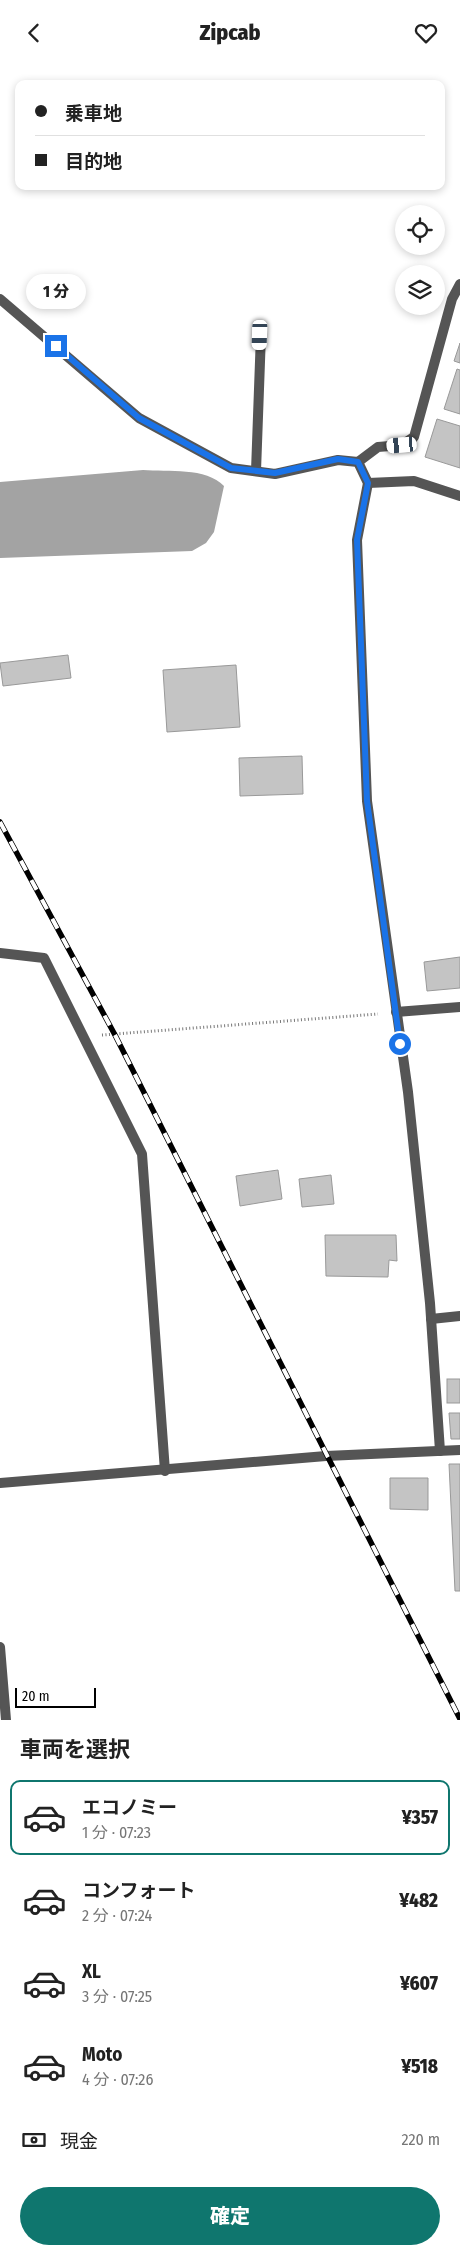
<!DOCTYPE html>
<html lang="ja">
<head>
<meta charset="utf-8">
<style>
  :root { --surface:#fff; --page:#f2f2f2; --text:#222; --muted:#767676; --line:#e0e0e0; --accent:#0f766e }
  body { margin:0; font-family:"Fira Sans Condensed","Noto Sans JP",sans-serif; background:var(--page); color:var(--text); height:100vh; display:flex; flex-direction:column; font-size:19px; white-space:nowrap }
  * { box-sizing:border-box; margin:0 }
  p { font-size:16px; color:var(--muted) }
  .icon { flex:none; width:28px; height:28px; fill:none; stroke:currentColor; stroke-width:2; stroke-linecap:round; stroke-linejoin:round }
  .map { position:relative; height:1655px; overflow:hidden }
  .details { display:flex; flex-direction:column; background:var(--surface); flex:1 }
  .details>* { flex:none }
  .hud { position:absolute; left:15px; top:15px; width:430px; height:110px; border-radius:10px; box-shadow:0 2px 8px #0003; display:grid; align-content:center; height:110px; padding:0 20px; background:var(--surface) }
  .buttons { position:absolute; left:395px; top:140px; display:grid; gap:10px }
  .buttons a { display:grid; place-items:center; width:50px; height:50px; border-radius:50%; background:var(--surface); box-shadow:0 2px 8px #0003; font-size:25px }
  .scale { position:absolute; left:15px; bottom:12px; width:81px; box-sizing:border-box; padding-left:5px; border:2px solid #000; border-top:0; font-size:14px; line-height:18px; white-space:nowrap; color:#000; -webkit-text-stroke:4px #fff; paint-order:stroke }
  .end { position:absolute; width:22px; height:22px; margin:-11px; border:6px solid #1a73e8; background:#fff; box-shadow:0 0 0 2px #fff }
  .from { border-radius:50% }
  .bubble { position:absolute; height:35px; border-radius:18px; background:var(--surface); box-shadow:0 2px 8px #0003; font-size:16px; font-weight:800; line-height:35px; text-align:center }
  .car { position:absolute; width:15px; height:30px; margin:-15px -8px; border-radius:6px; box-shadow:0 0 4px 1px #0007; background:linear-gradient(#fff 24%,#345 0 40%,#fff 0 76%,#345 0 86%,#fff 0) }
  .hud b { display:flex; align-items:center; gap:18px; height:48px; font-size:19px }
  .hud b+b { border-top:1px solid var(--line) }
  .hud i { width:12px; height:12px; background:var(--text) }
  ul { padding:0; list-style:none }
  li { display:flex; align-items:center; gap:15px; height:75px; margin:0 10px 8px; padding:0 10px; border:2px solid transparent; border-radius:10px }
  li div { flex:1 }
  li b { display:block; font-size:19px }
  li em { font-style:normal; font-weight:800 }
  li.active { border-color:var(--accent) }
  li>.icon { width:45px; height:45px; stroke-width:1.5 }
  h2 { padding:0 20px; font-size:22px; line-height:60px }
  .pay { display:flex; align-items:center; gap:12px; height:55px; padding:0 20px; font-size:19px }
  .pay p { margin-inline-start:auto }
  .button { display:flex; gap:10px; margin-top:auto; padding:10px 20px }
  .button a { flex:1; height:58px; border-radius:30px; background:var(--accent); color:#fff; font-size:20px; font-weight:800; line-height:58px; text-align:center }
  header { display:flex; justify-content:space-between; align-items:center; height:65px; padding:0 20px; background:var(--surface); font-size:22px; font-weight:800 }
  .map>svg:first-child { display:block }
</style>
</head>
<body>
<header><svg class="icon" aria-label="back" viewBox="0 0 24 24"><path d="M15 5l-7 7 7 7"/></svg>Zipcab<svg class="icon" aria-label="heart" viewBox="0 0 24 24"><path d="M12 20l-8-8c-3-5 5-10 8-4 3-6 11-1 8 4z"/></svg></header>
<div class="map">
<svg width="460" height="1655" viewBox="0 0 460 1655">
  <rect width="100%" height="100%" fill="#fff"/>
  <path fill="#a3a3a3" d="M 143,405 C 168,407 206,402 224,421 L 214,467 L 206,478 L 192,486 L 0,493 L 0,417 Z"/>
  <g fill="#c4c4c4" stroke="#999">
    <polygon points="460,278 460,298 454,296"/>
    <polygon points="457,304 460,305 460,349 444,344"/>
    <polygon points="437,354 460,361 460,403 425,392"/>
    <polygon points="68,590 71,613 3,621 0,598"/>
    <polygon points="236,600 240,662 167,667 163,605"/>
    <polygon points="302,691 303,729 240,731 239,693"/>
    <polygon points="460,892 460,923 427,926 424,897"/>
    <polygon points="278,1105 282,1134 240,1141 236,1111"/>
    <polygon points="331,1110 334,1139 302,1142 299,1114"/>
    <polygon points="325,1170 396,1170 397,1196 389,1195 388,1212 326,1211"/>
    <rect x="447" y="1314" width="13" height="24"/>
    <polygon points="449,1348 460,1348 460,1374 451,1374"/>
    <polygon points="449,1399 460,1399 460,1526 455,1526"/>
    <polygon points="390,1413 428,1413 428,1445 390,1444"/>
  </g>
  <g fill="none" stroke-linecap="round" stroke-linejoin="round">
    <polyline stroke="#777" stroke-width="3" stroke-dasharray="1 2.5" stroke-linecap="butt" points="102,970 378,949"/>
    <g stroke="#555" stroke-width="10">
      <polyline points="0,234 139,353 231,403 275,409 338,395 358,397 368,418 357,475 367,736 408,1027 430,1238 440,1386"/>
      <polyline points="358,397 378,382 402,380 414,372 452,234 460,219"/>
      <polyline points="256,406 261,269"/>
      <polyline points="368,418 414,416 460,431"/>
      <polyline points="0,888 44,893 142,1089 165,1406"/>
      <polyline points="396,947 460,942"/>
      <polyline points="431,1254 460,1251"/>
      <polyline points="0,1418 326,1391 460,1385"/>
      <polyline points="0,1582 6,1655"/>
    </g>
    <g stroke="#000" stroke-width="5.5">
      <polyline id="rail" points="0,757 115,970 460,1654"/>
    </g>
    <use href="#rail" stroke="#fff" stroke-width="4" stroke-dasharray="11" stroke-linecap="butt"/>
  </g>
  <g fill="none" stroke-linecap="round" stroke-linejoin="round">
    <polyline stroke="#1a73e8" stroke-width="6" points="56,281 139,353 231,403 275,408 338,394 358,397 368,418 357,475 367,736 400,979"/>
  </g>
</svg>
<div class="buttons">
<a><svg class="icon" aria-label="locate" viewBox="0 0 24 24"><circle cx="12" cy="12" r="6"/><path d="M12 2v4M12 18v4M2 12h4M18 12h4"/></svg></a>
<a><svg class="icon" aria-label="layers" viewBox="0 0 24 24"><path d="M12 4l9 5-9 5-9-5zM3 14l9 5 9-5"/></svg></a>
</div>
<div class="scale">20 m</div>
<i class="end from" style="left:400px;top:979px"></i>
<i class="end" style="left:56px;top:281px"></i>
<div class="bubble" style="left:26px;top:209px;width:60px">1 分</div>
<i class="car" style="left:260px;top:270px;rotate:182deg"></i>
<i class="car" style="left:402px;top:380px;rotate:265deg"></i>
<div class="hud">
<b><i class="from"></i>乗車地</b>
<b><i></i>目的地</b>
</div>
</div>
<section class="details">
<h2>車両を選択</h2>
<ul>
<li class="active"><svg class="icon" aria-label="car" viewBox="0 0 24 24"><path d="M5 17H2v-5l4-1 3-4h7l3 4 3 1v5h-3M9 17h6M6 11h13"/><circle cx="7" cy="17" r="2"/><circle cx="17" cy="17" r="2"/></svg><div><b>エコノミー</b><p>1 分 · 07:23</p></div><em>¥357</em></li>
<li><svg class="icon" aria-label="car" viewBox="0 0 24 24"><path d="M5 17H2v-5l4-1 3-4h7l3 4 3 1v5h-3M9 17h6M6 11h13"/><circle cx="7" cy="17" r="2"/><circle cx="17" cy="17" r="2"/></svg><div><b>コンフォート</b><p>2 分 · 07:24</p></div><em>¥482</em></li>
<li><svg class="icon" aria-label="car" viewBox="0 0 24 24"><path d="M5 17H2v-5l4-1 3-4h7l3 4 3 1v5h-3M9 17h6M6 11h13"/><circle cx="7" cy="17" r="2"/><circle cx="17" cy="17" r="2"/></svg><div><b>XL</b><p>3 分 · 07:25</p></div><em>¥607</em></li>
<li><svg class="icon" aria-label="car" viewBox="0 0 24 24"><path d="M5 17H2v-5l4-1 3-4h7l3 4 3 1v5h-3M9 17h6M6 11h13"/><circle cx="7" cy="17" r="2"/><circle cx="17" cy="17" r="2"/></svg><div><b>Moto</b><p>4 分 · 07:26</p></div><em>¥518</em></li>
</ul>
<div class="pay"><svg class="icon" aria-label="cash" viewBox="0 0 24 24"><path d="M3 7h18v10H3z"/><circle cx="12" cy="12" r="2"/></svg>現金<p>220 m</p></div>
<div class="button"><a>確定</a></div>
</section>
</body>
</html>
